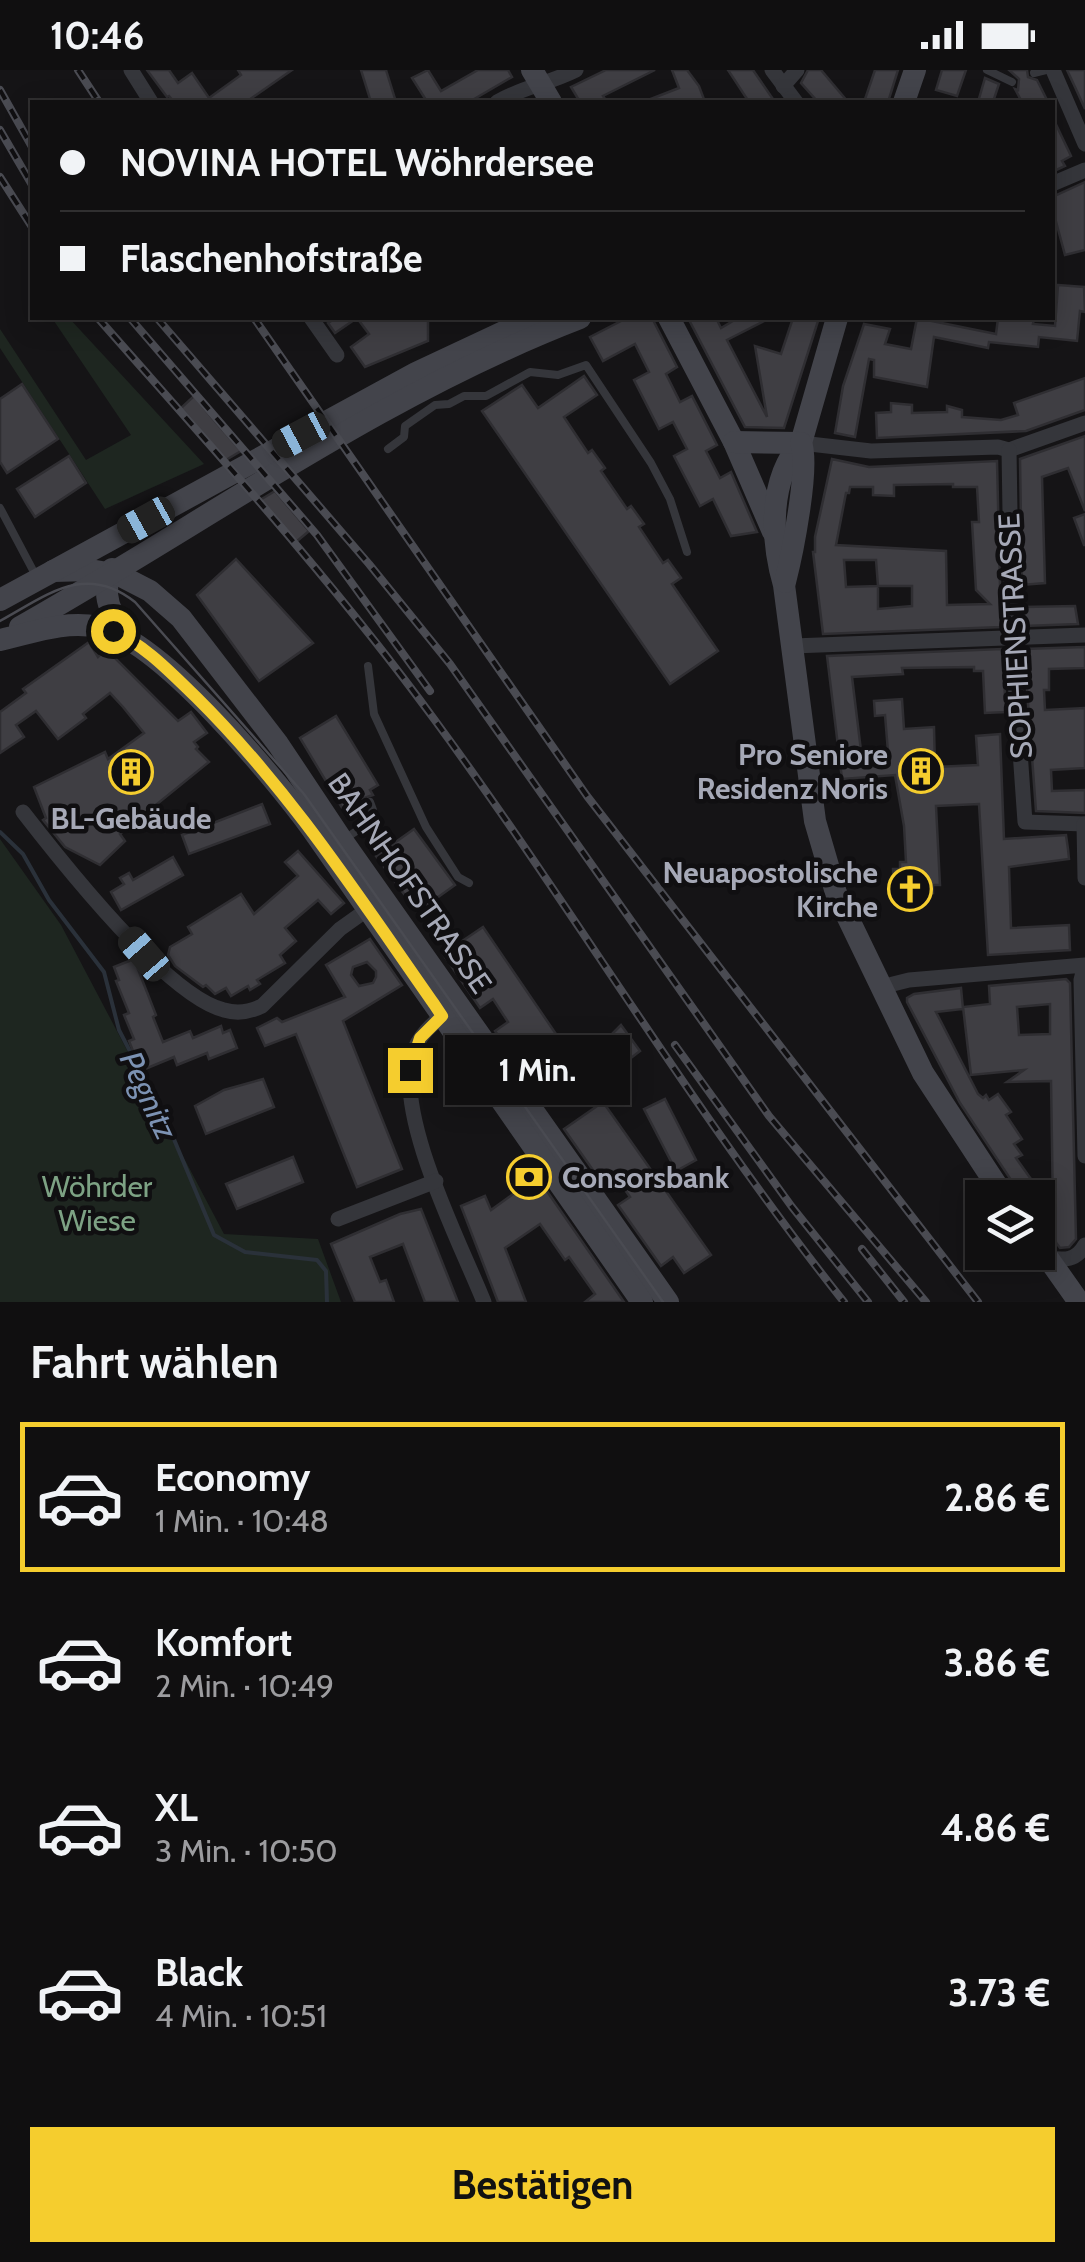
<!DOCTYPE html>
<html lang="de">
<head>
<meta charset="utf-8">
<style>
  :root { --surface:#100f10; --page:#191819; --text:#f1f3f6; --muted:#9c9c9f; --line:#302f30; --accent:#f5cd2e }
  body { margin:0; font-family:Cabin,sans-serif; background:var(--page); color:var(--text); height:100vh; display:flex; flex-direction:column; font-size:38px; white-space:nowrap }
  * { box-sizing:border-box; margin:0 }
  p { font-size:32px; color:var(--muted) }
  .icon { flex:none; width:55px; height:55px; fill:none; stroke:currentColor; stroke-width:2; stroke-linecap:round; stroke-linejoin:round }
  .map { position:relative; height:1232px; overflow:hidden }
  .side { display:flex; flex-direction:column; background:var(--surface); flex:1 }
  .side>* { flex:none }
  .banner { position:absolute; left:30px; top:30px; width:1025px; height:220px; border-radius:0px; box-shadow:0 5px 25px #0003,0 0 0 2px var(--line); display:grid; align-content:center; height:220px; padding:0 30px; background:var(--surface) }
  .fabs { position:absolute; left:965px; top:1110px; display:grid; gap:20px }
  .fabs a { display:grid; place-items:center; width:90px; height:90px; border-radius:0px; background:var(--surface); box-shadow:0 5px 25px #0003,0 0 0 2px var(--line); font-size:50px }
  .end { position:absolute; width:45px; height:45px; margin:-22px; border:12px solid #f5cd2e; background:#111; box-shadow:0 0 0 5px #111 }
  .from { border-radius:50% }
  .bubble { position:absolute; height:70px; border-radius:0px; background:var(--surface); box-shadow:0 5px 25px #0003,0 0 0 2px var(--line); font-size:32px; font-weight:800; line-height:70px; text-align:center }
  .car { position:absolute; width:30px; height:60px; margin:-30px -15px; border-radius:12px; box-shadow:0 0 8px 2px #0007; background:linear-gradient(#222 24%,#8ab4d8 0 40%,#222 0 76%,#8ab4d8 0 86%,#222 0) }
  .banner b { display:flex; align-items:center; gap:35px; height:95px; font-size:38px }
  .banner b+b { border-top:2px solid var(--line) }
  .banner i { width:25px; height:25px; background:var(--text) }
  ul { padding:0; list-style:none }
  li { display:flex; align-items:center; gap:30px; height:150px; margin:0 20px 15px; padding:0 10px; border:5px solid transparent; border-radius:0px }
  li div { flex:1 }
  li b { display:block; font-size:38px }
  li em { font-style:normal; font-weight:800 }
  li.on { border-color:var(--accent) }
  li>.icon { width:90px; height:90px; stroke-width:1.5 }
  h2 { padding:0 30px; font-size:45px; line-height:120px }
  .primary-button { display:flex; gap:20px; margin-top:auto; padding:20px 30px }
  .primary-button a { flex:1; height:115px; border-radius:0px; background:var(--accent); color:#111; font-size:40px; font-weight:800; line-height:115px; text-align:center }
  .status { display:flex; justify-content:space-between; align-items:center; height:70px; padding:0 50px; background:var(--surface); direction:ltr }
  .status svg { height:28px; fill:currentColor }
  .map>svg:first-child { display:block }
</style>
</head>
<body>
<div class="status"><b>10:46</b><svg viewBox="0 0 49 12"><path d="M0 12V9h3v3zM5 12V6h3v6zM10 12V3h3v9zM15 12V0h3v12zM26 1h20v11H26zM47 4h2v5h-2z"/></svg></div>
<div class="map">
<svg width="1085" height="1232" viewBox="0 0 1085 1232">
  <rect width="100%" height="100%" fill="#151416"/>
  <g fill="#1e2620">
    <polygon points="52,248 69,248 204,394 105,439 0,278 0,259 86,390 131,365"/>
    <polygon points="0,769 61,855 224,1164 318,1169 341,1232 0,1232"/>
  </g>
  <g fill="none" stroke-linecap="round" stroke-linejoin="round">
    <polyline stroke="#2a313a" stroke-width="4" points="0,762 23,784 49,830 104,902 119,960 168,1055 214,1165 245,1182 317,1190 326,1201 327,1232"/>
  </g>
  <g fill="#3f3e43" stroke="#2f2e32" stroke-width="2.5" fill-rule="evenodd">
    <polygon points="147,0 169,0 178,13 192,3 209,28 241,5 238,0 292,0 246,32 174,32 169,26 167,27"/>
    <polygon points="361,0 386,0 396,32 371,32"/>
    <polygon points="428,0 441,21 478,0 508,0 512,7 469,32 421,32 426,30 412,8"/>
    <polygon points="606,0 655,0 603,26 607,32 580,32 571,17"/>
    <polygon points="672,0 687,0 699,16 705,32 643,32 679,18"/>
    <polygon points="728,0 753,0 775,32 749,32"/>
    <polygon points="808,0 821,0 848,32 818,32 801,13"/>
    <polygon points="875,0 898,0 888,32 864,32"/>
    <polygon points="942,0 966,0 957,26 936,20"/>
    <polygon points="1009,0 1027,0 1028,7 1037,10 1048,32 1022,32 1015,19 1018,20 1019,9"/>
    <polygon points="1067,0 1085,0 1085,39 1075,17"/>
    <polygon points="985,8 999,14 993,32 978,32"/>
    <polygon points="1052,46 1071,86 1062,91 1065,96 1052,102"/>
    <polygon points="1085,112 1085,180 1065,185 1055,148 1052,149 1052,127"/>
    <polygon points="1058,215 1084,217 1085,242 1080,241 1077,271 1039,267 1038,277 989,272 988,278 934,267 927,317 874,307 874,290 869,289 855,367 835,363 843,316 864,254 890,259 885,274 911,279 917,248 996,264 998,248 1034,248 1033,254 1055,256"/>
    <polygon points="336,248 428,248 428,271 365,297 351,277 369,264 357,248 335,263 328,253"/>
    <polygon points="627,248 652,248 677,297 666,304 680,332 692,326 717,375 706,381 720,408 731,402 757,462 731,466 713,429 700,436 674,386 687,379 673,352 659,359 634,310 649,302 635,274 603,291 590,267"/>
    <polygon points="688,248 716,248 721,258 738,248 770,248 727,270 767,347 755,276 781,284 793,248 819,248 784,358 745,357"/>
    <polygon points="584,306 597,325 564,347 588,383 592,380 605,398 601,401 627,439 631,436 644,454 639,457 663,493 668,490 681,508 672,514 718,581 670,614 482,341 522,315 538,338"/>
    <polygon points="1085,308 1085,340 1026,361 877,368 876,343 891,342 891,333 912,335 912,343 947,342 947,336 962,340 962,347 1001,350 1018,345 1014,333"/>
    <polygon points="22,314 58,369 7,403 0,392 0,329"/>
    <polygon points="194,326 213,349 241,381 226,390 181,338"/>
    <polygon points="1085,366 1085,441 1068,398 1042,407 1045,513 1022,515 1020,389"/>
    <polygon points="69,386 86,413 35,447 17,419"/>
    <path d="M 832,389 L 869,397 L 997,391 L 1001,557 L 823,564 L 813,482 L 815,482 L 815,467 ZM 953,414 L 953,417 L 977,417 L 979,452 L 972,452 L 976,520 L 990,534 L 947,535 L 946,481 L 836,475 L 846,423 L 849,423 L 850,417 L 873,417 L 873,425 L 894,426 L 894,415 ZM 844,490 L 876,490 L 878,516 L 846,517 ZM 878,516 L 912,516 L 912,536 L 878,539 Z"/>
    <polygon points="275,421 309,461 296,472 260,430"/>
    <polygon points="1085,444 1085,475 1084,475 1074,448"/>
    <polygon points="236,489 313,573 259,611 197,525"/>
    <polygon points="1075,536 1078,554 1024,556 1023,537"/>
    <polygon points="89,572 98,587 106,579 178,651 191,642 207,663 194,672 198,677 196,679 209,692 120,764 125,771 100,795 65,777 43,750 46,748 34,717 105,682 108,689 144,663 123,637 110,623 83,644 86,648 58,669 36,641 16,655 24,667 0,683 0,642 26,623 23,619"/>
    <polygon points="1085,577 1085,598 1049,599 1049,620 1044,620 1045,640 1085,638 1085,698 1051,700 1052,721 1085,720 1085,743 1036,741 1024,579"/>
    <polygon points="1002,579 1006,642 985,643 983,601 974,601 974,597 902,598 903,604 852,607 863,697 879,696 878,682 888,682 885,645 875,646 874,631 902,629 904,659 934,657 935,697 978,695 976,666 1000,664 1004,769 1066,765 1068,779 1069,789 1009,797 1011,858 1069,855 1070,880 988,885 979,734 936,736 940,815 933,815 933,823 926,823 926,830 894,831 893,799 900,799 900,792 906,792 904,756 895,705 842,709 827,586"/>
    <polygon points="336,646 378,715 370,720 373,725 364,728 363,736 347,746 300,668"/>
    <polygon points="262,734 270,754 189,784 182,765"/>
    <polygon points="414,759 455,815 427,835 420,826 410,832 376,786"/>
    <polygon points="298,781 344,833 331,844 318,830 285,858 296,871 280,885 285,893 257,910 260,914 250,920 248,916 231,926 226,918 215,924 206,915 203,917 175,896 168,885 170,877 192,864 188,857 241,824 254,844 298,806 285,792"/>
    <polygon points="173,787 183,805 121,840 111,822 124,814 120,808 129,803 133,810"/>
    <polygon points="483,857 588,1011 562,1029 551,1013 538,1021 495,961 508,952 493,929 480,938 443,884"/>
    <path d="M 370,869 L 402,915 L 343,951 L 402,1099 L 357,1117 L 296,964 L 265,976 L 257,958 L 277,948 L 282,952 L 345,927 L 326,895 ZM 367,892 L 376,901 L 376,907 L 373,913 L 359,916 L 351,905 L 353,897 Z"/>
    <polygon points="134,889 156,945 153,947 163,972 190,961 193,968 221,956 223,963 230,960 237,978 209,989 207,983 177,995 174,987 145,999 142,989 137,991 129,971 134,969 124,945 129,943 116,911 119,910 114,897"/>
    <path d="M 1066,909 L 1070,913 L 1076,1169 L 1069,1177 L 1060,1178 L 1038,1148 L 1038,1128 L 1023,1128 L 960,1033 L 907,932 L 907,928 L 914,924 L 961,918 L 963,939 L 936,942 L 978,1024 L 983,1028 L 986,1025 L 989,1030 L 998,1024 L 1011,1042 L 1006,1045 L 1022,1069 L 1014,1074 L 1022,1085 L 1016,1088 L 1053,1140 L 1051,1011 L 1007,1012 L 1024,1000 L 971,1005 L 963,937 L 990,934 L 989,916 ZM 1050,934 L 1050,964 L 1019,965 L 1017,937 Z"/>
    <polygon points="621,955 640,981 631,988 613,963"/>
    <polygon points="263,1009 274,1037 206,1064 195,1036 224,1020"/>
    <polygon points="665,1029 696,1090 676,1101 644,1039"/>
    <polygon points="603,1032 711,1185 684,1203 673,1187 661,1196 618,1135 630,1127 614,1104 602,1113 564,1059"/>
    <polygon points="293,1087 303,1112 237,1139 226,1114"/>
    <polygon points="526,1091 624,1232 585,1232 595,1224 569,1187 565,1190 540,1154 505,1178 526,1232 498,1232 461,1136 485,1126 491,1140 516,1122 512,1116 521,1113 515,1097"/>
    <polygon points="421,1139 458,1232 425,1232 403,1174 370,1187 380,1212 386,1210 394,1232 355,1232 331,1174 400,1144"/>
  </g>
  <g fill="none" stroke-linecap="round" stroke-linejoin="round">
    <g stroke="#35363b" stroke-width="8">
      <polyline points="987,0 1012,12"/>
      <polyline points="1034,3 1046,0"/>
      <polyline points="388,379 404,367 405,356 435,335 449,334 464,326 486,326 530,302 558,305 586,295 651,393 670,429 687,482"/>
      <polyline points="0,438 36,506"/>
      <polyline points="368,596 374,644 426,757 458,807 469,813"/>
      <polyline points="346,768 367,754 373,740 370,732"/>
    </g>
    <g stroke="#35363b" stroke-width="15">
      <polyline points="131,0 151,32"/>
      <polyline points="772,0 796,32"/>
      <polyline points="1053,0 1085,74"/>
      <polyline points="783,16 797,0"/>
      <path d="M 497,32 C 525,16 548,14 576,0"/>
      <polyline points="1052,114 1085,100"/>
      <polyline points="311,248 337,285"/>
      <polyline points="801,373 871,381 998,377 1009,380 1085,353"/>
      <polyline points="1009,380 1012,568 1025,752 1085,754"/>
      <polyline points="793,576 1085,565"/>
      <path d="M 23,742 C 61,791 167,926 224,940 C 237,944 250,942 262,936 L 340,859 L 368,839"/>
      <polyline points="1084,754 1085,808"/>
      <polyline points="881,917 909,910 1085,895 1081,910 1085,1086"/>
      <path d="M 446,943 C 432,954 418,966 413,984 C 394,1045 460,1172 484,1232"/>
      <polyline points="338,1149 436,1111"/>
      <path d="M 1048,1188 C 1065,1190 1076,1191 1085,1175"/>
    </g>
    <g stroke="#43444b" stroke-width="22">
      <polyline points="532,0 551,32"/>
      <polyline points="904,32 915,0"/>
      <polyline points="669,248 734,372 773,462"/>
      <path d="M 837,248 L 801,373 C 768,410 771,470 784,515 L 815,751 L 836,823 L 923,1003 L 1005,1128"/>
      <polyline points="734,372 801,373"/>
      <path d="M 112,499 C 100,525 111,544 126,566"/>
      <polyline points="53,501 90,500 119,505 150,521 181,548 278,674 342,770 668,1232"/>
      <path d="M 785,512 C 792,485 810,396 801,373"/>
      <polyline points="0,530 416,303 533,248"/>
      <path d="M 20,557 C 206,452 380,325 580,248"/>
      <path d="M 0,570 C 32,563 65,550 98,557 C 159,568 274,707 312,759 L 642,1232"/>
      <polyline points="1038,1174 1079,1232"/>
    </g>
    <path stroke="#4a4b52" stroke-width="2.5" d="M 0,551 C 46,526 85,492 135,532 L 304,724 L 663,1232"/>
    <g stroke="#4a4b52" stroke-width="8">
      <g id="rail">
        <polyline points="78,0 99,32"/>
        <polyline points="0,20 32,77"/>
        <polyline points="0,60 32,115"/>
        <polyline points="0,107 32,157"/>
        <path d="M 98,248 C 213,379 331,508 434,649 C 575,841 696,1046 844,1232"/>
        <polyline points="130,248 317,465 430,621"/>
        <polyline points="157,248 369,494 450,594 769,1046 926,1232"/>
        <polyline points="254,248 587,726 978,1232"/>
        <polyline points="675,975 792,1137 868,1232"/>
        <polyline points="862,1179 904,1232"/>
      </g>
    </g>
    <use href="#rail" stroke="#100f11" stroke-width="4" stroke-dasharray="11" stroke-linecap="butt"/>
  </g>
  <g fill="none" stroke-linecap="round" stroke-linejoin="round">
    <path stroke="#f5cd2e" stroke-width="12" d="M 113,561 C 146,576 170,602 196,627 C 289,719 359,827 434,934 L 442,946 L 420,968 L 410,1000"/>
  </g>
  <defs>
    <g id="building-ring" transform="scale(2.25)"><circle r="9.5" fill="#100f11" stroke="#f5cd2e" stroke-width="1.5"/><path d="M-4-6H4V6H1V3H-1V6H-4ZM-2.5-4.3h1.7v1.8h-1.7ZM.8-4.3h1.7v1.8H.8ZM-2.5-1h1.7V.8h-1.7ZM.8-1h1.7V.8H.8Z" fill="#f5cd2e"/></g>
    <g id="church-ring" transform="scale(2.25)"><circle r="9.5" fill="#100f11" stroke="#f5cd2e" stroke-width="1.5"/><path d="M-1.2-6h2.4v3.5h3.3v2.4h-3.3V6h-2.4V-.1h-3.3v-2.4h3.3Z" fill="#f5cd2e"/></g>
    <g id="bank-ring" transform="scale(2.25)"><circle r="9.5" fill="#100f11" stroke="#f5cd2e" stroke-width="1.5"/><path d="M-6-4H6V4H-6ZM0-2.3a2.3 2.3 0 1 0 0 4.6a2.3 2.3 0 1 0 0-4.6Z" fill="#f5cd2e"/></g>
  </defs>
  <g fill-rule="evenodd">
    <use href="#building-ring" x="921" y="701"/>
    <use href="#building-ring" x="131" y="702"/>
    <use href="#church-ring" x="910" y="819"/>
    <use href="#bank-ring" x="529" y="1107"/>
  </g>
  <g text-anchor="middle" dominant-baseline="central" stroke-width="9" stroke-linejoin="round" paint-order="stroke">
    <g font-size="30" fill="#a6a9b7" stroke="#100f11">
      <text transform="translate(1015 566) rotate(-93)">SOPHIENSTRASSE</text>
      <text transform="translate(410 813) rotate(55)">BAHNHOFSTRASSE</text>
    </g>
    <g font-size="30" font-weight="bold" fill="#a6a9b7" stroke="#100f11" text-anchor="end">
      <text x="888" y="684">Pro Seniore<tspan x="888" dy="34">Residenz Noris</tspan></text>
      <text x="131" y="748" text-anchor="middle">BL-Gebäude</text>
      <text x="878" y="802">Neuapostolische<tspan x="878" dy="34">Kirche</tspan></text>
      <text x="562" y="1107" text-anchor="start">Consorsbank</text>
    </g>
    <g font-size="30" fill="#7da284" stroke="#100f11">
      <text x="97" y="1116">Wöhrder<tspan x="97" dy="34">Wiese</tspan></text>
    </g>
    <g font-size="32" font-style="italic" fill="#7c92b3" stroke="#100f11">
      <text transform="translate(149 1025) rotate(65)">Pegnitz</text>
    </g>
  </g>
</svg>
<div class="fabs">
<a><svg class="icon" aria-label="layers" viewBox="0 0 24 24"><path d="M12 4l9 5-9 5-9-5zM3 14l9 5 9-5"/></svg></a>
</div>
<i class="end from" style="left:113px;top:561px"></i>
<i class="end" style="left:410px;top:1000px"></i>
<div class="bubble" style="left:445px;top:965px;width:185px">1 Min.</div>
<i class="car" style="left:301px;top:365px;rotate:242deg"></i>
<i class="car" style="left:146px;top:450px;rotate:241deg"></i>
<i class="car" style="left:144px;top:884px;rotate:319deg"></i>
<div class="banner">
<b><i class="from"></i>NOVINA HOTEL Wöhrdersee</b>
<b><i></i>Flaschenhofstraße</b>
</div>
</div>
<section class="side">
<h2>Fahrt wählen</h2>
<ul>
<li class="on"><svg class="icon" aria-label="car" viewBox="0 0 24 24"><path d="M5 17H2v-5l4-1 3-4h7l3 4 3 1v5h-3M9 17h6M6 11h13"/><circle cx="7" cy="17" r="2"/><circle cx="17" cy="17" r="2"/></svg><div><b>Economy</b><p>1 Min. · 10:48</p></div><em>2.86 €</em></li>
<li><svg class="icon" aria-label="car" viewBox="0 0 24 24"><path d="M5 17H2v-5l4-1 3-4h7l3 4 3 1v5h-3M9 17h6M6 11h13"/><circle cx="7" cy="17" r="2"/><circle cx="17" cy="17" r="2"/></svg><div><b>Komfort</b><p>2 Min. · 10:49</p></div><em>3.86 €</em></li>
<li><svg class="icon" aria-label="car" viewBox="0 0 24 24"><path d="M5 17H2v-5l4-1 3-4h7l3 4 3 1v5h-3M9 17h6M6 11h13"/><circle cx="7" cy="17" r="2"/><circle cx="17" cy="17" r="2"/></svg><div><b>XL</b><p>3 Min. · 10:50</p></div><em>4.86 €</em></li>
<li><svg class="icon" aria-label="car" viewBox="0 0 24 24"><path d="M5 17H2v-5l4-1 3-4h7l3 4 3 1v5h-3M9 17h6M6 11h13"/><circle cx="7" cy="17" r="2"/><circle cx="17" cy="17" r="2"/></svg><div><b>Black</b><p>4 Min. · 10:51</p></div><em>3.73 €</em></li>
</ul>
<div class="primary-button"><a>Bestätigen</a></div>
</section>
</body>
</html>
